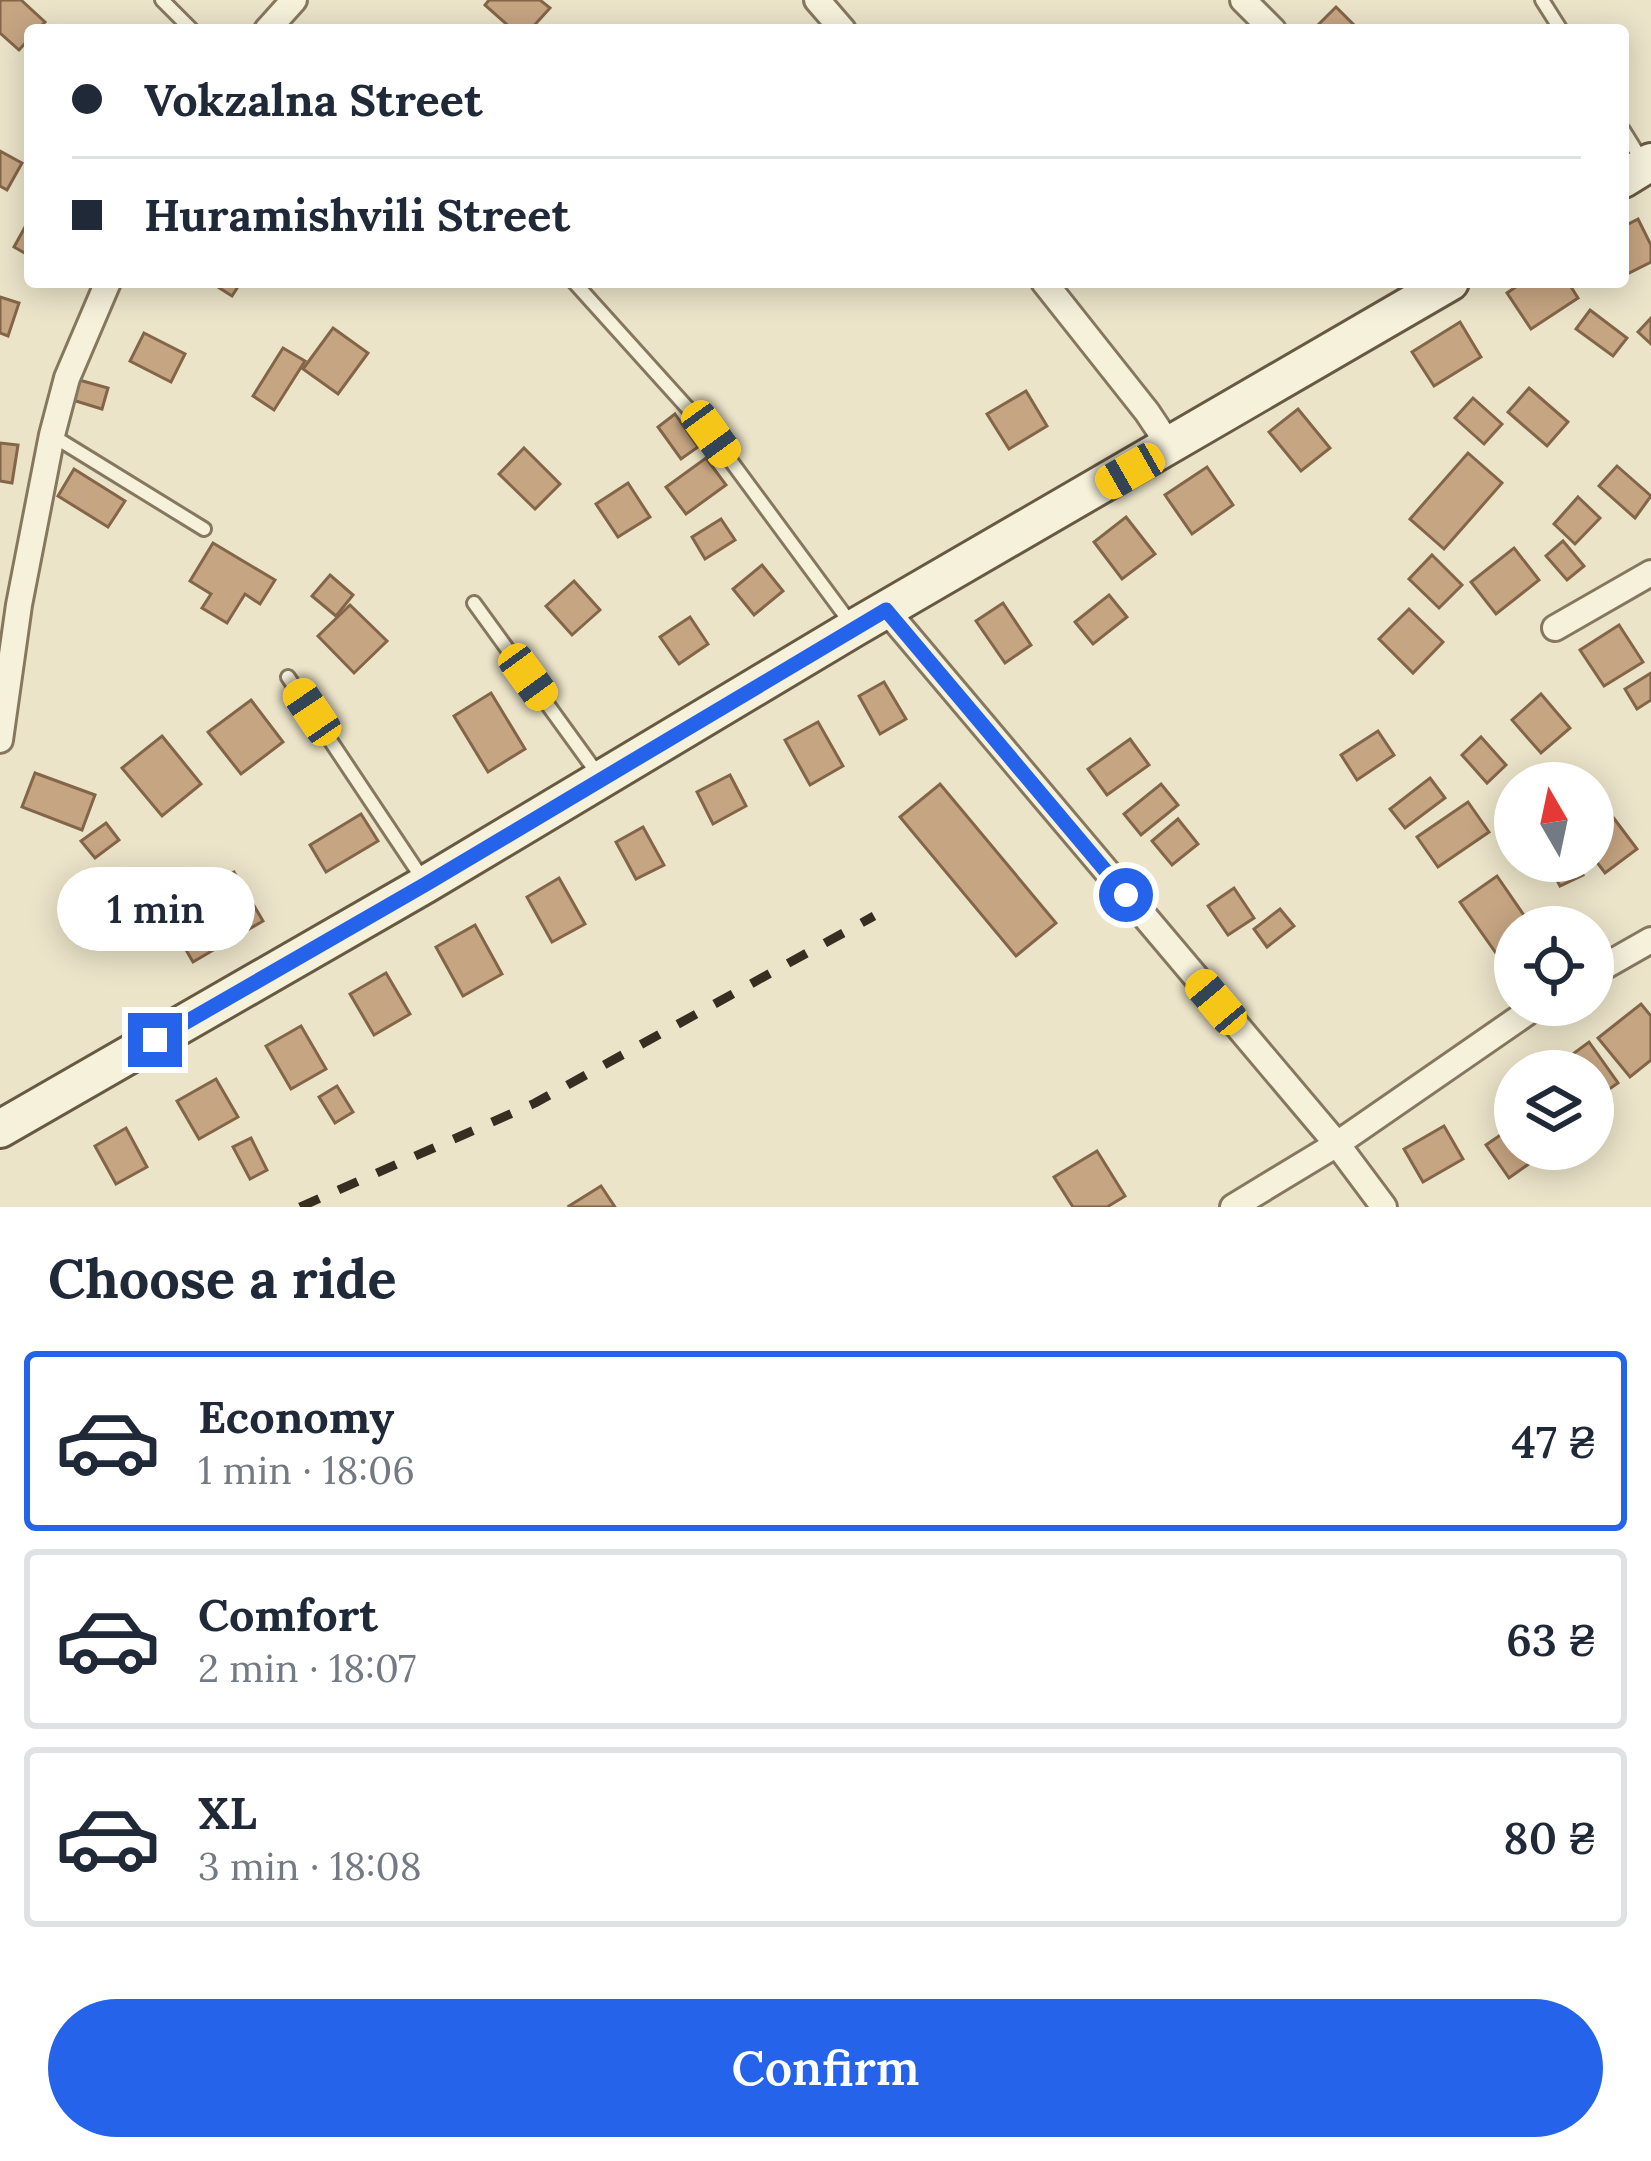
<!DOCTYPE html>
<html lang="en">
<head>
<meta charset="utf-8">
<style>
  :root { --surface:#fff; --page:#f6f6f7; --text:#1f2937; --muted:#747a83; --line:#e0e1e3; --accent:#2563eb }
  body { margin:0; font-family:Lora,serif; background:var(--page); color:var(--text); height:100vh; display:flex; flex-direction:column; font-size:45px; white-space:nowrap }
  * { box-sizing:border-box; margin:0 }
  p { font-size:39px; color:var(--muted) }
  .icon { flex:none; width:66px; height:66px; fill:none; stroke:currentColor; stroke-width:2; stroke-linecap:round; stroke-linejoin:round }
  .map { position:relative; height:1207px; overflow:hidden }
  .sheet { display:flex; flex-direction:column; background:var(--surface); flex:1 }
  .sheet>* { flex:none }
  .hud { position:absolute; left:24px; top:24px; width:1605px; height:264px; border-radius:12px; box-shadow:0 6px 30px #0003; display:grid; align-content:center; height:264px; padding:0 48px; background:var(--surface) }
  .needle { width:78px; rotate:351deg }
  .controls { position:absolute; left:1494px; top:762px; display:grid; gap:24px }
  .controls a { display:grid; place-items:center; width:120px; height:120px; border-radius:50%; background:var(--surface); box-shadow:0 6px 30px #0003; font-size:60px }
  .end { position:absolute; width:54px; height:54px; margin:-27px; border:15px solid #2563eb; background:#fff; box-shadow:0 0 0 6px #fff }
  .from { border-radius:50% }
  .bubble { position:absolute; height:84px; border-radius:42px; background:var(--surface); box-shadow:0 6px 30px #0003; font-size:39px; font-weight:600; line-height:84px; text-align:center }
  .car { position:absolute; width:36px; height:72px; margin:-36px -18px; border-radius:15px; box-shadow:0 0 9px 3px #0007; background:linear-gradient(#f5c518 24%,#345 0 40%,#f5c518 0 76%,#345 0 86%,#f5c518 0) }
  .hud b { display:flex; align-items:center; gap:42px; height:114px; font-size:45px }
  .hud b+b { border-top:3px solid var(--line) }
  .hud i { width:30px; height:30px; background:var(--text) }
  ul { padding:0; list-style:none }
  li { display:flex; align-items:center; gap:36px; height:180px; margin:0 24px 18px; padding:0 24px; border:6px solid var(--line); border-radius:12px }
  li div { flex:1 }
  li b { display:block; font-size:45px }
  li em { font-style:normal; font-weight:600 }
  li.current { border-color:var(--accent) }
  li>.icon { width:108px; height:108px; stroke-width:1.5 }
  h2 { padding:0 48px; font-size:54px; line-height:144px }
  .button { display:flex; gap:24px; margin-top:auto; padding:24px 48px }
  .button a { flex:1; height:138px; border-radius:72px; background:var(--accent); color:#fff; font-size:48px; font-weight:600; line-height:138px; text-align:center }
  .map>svg:first-child { display:block }
</style>
</head>
<body>
<div class="map">
<svg width="1651" height="1207" viewBox="0 0 1651 1207">
  <rect width="100%" height="100%" fill="#ebe4c9"/>
  <g fill="#c6a582" stroke="#836547" stroke-width="3">
    <polygon points="0,0 21,0 45,22 37,30 30,30 30,38 19,50 0,33"/>
    <polygon points="489,0 540,0 550,8 530,30 513,30 485,5"/>
    <polygon points="1336,7 1359,30 1313,30"/>
    <polygon points="0,151 22,163 7,190 0,186"/>
    <polygon points="30,218 30,256 14,247"/>
    <polygon points="1638,219 1651,245 1651,262 1623,276 1623,227"/>
    <polygon points="210,282 241,282 232,296"/>
    <polygon points="1523,282 1568,282 1578,298 1531,329 1507,293"/>
    <polygon points="0,297 19,303 8,336 0,333"/>
    <polygon points="1590,310 1627,338 1613,356 1576,329"/>
    <polygon points="1651,318 1651,344 1638,332"/>
    <polygon points="1460,322 1481,357 1434,386 1412,352"/>
    <polygon points="333,328 368,353 338,394 303,369"/>
    <polygon points="144,333 185,354 171,382 130,361"/>
    <polygon points="283,348 305,361 274,410 253,396"/>
    <polygon points="72,378 108,388 102,409 66,398"/>
    <polygon points="1529,388 1568,422 1547,446 1508,412"/>
    <polygon points="1026,391 1047,426 1009,449 987,414"/>
    <polygon points="1473,398 1502,424 1484,444 1455,418"/>
    <polygon points="1298,409 1330,448 1301,471 1269,432"/>
    <polygon points="675,414 698,447 681,459 658,427"/>
    <polygon points="0,443 18,445 12,483 0,481"/>
    <polygon points="524,448 560,484 535,509 499,474"/>
    <polygon points="1468,453 1502,483 1444,549 1410,519"/>
    <polygon points="706,458 726,485 686,514 666,487"/>
    <polygon points="1617,466 1651,496 1635,518 1599,486"/>
    <polygon points="1207,467 1233,505 1192,534 1165,495"/>
    <polygon points="74,469 125,501 108,527 58,496"/>
    <polygon points="628,483 650,517 618,537 596,504"/>
    <polygon points="1578,497 1600,518 1575,544 1554,524"/>
    <polygon points="1126,517 1155,554 1122,579 1094,542"/>
    <polygon points="721,519 735,540 705,559 692,537"/>
    <polygon points="1563,541 1584,566 1567,580 1546,556"/>
    <polygon points="213,543 275,580 260,604 245,594 227,623 202,608 211,594 190,581"/>
    <polygon points="1514,548 1539,580 1496,614 1471,582"/>
    <polygon points="1432,555 1462,585 1439,608 1409,579"/>
    <polygon points="762,565 783,591 754,615 733,589"/>
    <polygon points="330,575 353,595 336,616 312,596"/>
    <polygon points="574,581 600,610 572,635 546,606"/>
    <polygon points="1109,595 1127,617 1093,644 1075,622"/>
    <polygon points="1003,603 1031,645 1005,663 976,621"/>
    <polygon points="350,605 387,641 354,673 318,636"/>
    <polygon points="1409,609 1443,642 1413,673 1379,639"/>
    <polygon points="690,617 708,644 679,664 660,637"/>
    <polygon points="1619,625 1643,662 1604,686 1580,650"/>
    <polygon points="1651,673 1651,700 1637,709 1625,689"/>
    <polygon points="884,682 906,719 880,734 859,696"/>
    <polygon points="491,693 525,749 488,772 454,716"/>
    <polygon points="1541,694 1570,728 1541,753 1512,720"/>
    <polygon points="251,700 283,742 241,774 208,732"/>
    <polygon points="818,722 843,766 810,785 785,740"/>
    <polygon points="1378,731 1394,755 1357,780 1341,755"/>
    <polygon points="162,736 201,784 162,816 122,768"/>
    <polygon points="1481,737 1506,765 1487,783 1462,755"/>
    <polygon points="1130,739 1149,765 1107,795 1088,769"/>
    <polygon points="35,773 95,795 82,830 22,807"/>
    <polygon points="730,775 746,806 713,824 697,792"/>
    <polygon points="1430,778 1445,798 1405,828 1390,809"/>
    <polygon points="940,784 1056,923 1016,956 900,817"/>
    <polygon points="1161,784 1178,805 1141,835 1124,814"/>
    <polygon points="1515,796 1515,825 1502,804"/>
    <polygon points="1600,800 1637,849 1605,873 1593,857 1593,806"/>
    <polygon points="1468,802 1489,832 1438,867 1417,837"/>
    <polygon points="361,814 378,841 326,872 310,845"/>
    <polygon points="1178,819 1198,844 1172,865 1152,841"/>
    <polygon points="106,823 119,840 95,858 81,841"/>
    <polygon points="643,827 664,865 636,879 616,842"/>
    <polygon points="1547,861 1576,861 1583,875 1560,886"/>
    <polygon points="234,872 263,921 193,962 164,912"/>
    <polygon points="1497,876 1532,927 1515,927 1515,944 1498,956 1460,902"/>
    <polygon points="559,878 585,924 552,942 527,897"/>
    <polygon points="1234,888 1254,918 1228,935 1208,906"/>
    <polygon points="1280,909 1294,926 1267,947 1254,929"/>
    <polygon points="475,925 502,974 463,996 436,947"/>
    <polygon points="386,973 410,1014 374,1035 350,994"/>
    <polygon points="1641,1004 1651,1016 1651,1060 1630,1077 1598,1038"/>
    <polygon points="301,1026 326,1069 291,1089 266,1046"/>
    <polygon points="1589,1042 1618,1083 1595,1099 1593,1071 1575,1071 1566,1059"/>
    <polygon points="216,1079 238,1117 199,1139 177,1101"/>
    <polygon points="337,1086 353,1112 335,1123 319,1097"/>
    <polygon points="1515,1125 1515,1149 1540,1149 1544,1153 1509,1178 1486,1145"/>
    <polygon points="1444,1126 1463,1159 1423,1182 1404,1149"/>
    <polygon points="126,1128 147,1167 116,1184 95,1146"/>
    <polygon points="251,1138 267,1170 250,1179 233,1147"/>
    <polygon points="1097,1151 1125,1196 1107,1207 1073,1207 1054,1177"/>
    <polygon points="601,1186 615,1207 570,1207 569,1206"/>
  </g>
  <g fill="none" stroke-linecap="round" stroke-linejoin="round">
    <g stroke="#86775f" stroke-width="18">
      <g id="service">
        <polyline points="162,0 192,30"/>
        <polyline points="1542,0 1561,30"/>
        <polyline points="1623,130 1641,159"/>
        <polyline points="574,282 711,434 852,625"/>
        <polyline points="53,436 204,529"/>
        <polyline points="474,603 600,777"/>
        <polyline points="288,677 424,881"/>
      </g>
    </g>
    <g stroke="#86775f" stroke-width="30">
      <g id="minor">
        <polyline points="817,0 843,30"/>
        <polyline points="1243,0 1273,30"/>
        <polyline points="267,30 294,0"/>
        <polyline points="1044,282 1147,412 1171,448"/>
        <polyline points="886,610 1337,1144 1384,1207"/>
        <polyline points="1555,628 1651,573"/>
        <polyline points="0,740 19,605 52,435 67,378 108,282"/>
        <polyline points="1593,973 1651,940"/>
        <polyline points="1233,1207 1337,1144 1538,1005"/>
      </g>
    </g>
    <g stroke="#685942" stroke-width="42">
      <g id="secondary">
        <polyline points="1623,179 1651,162"/>
        <polyline points="0,1129 426,884 854,628 1450,282"/>
      </g>
    </g>
    <use href="#service" stroke="#f6f1db" stroke-width="12"/>
    <use href="#minor" stroke="#f6f1db" stroke-width="24"/>
    <use href="#secondary" stroke="#f6f1db" stroke-width="36"/>
    <polyline stroke="#372e21" stroke-width="9" stroke-dasharray="21 21" stroke-linecap="butt" points="300,1207 535,1103 874,916"/>
  </g>
  <g fill="none" stroke-linecap="round" stroke-linejoin="round">
    <polyline stroke="#2563eb" stroke-width="15" points="155,1040 426,884 886,610 1126,895"/>
  </g>
</svg>
<div class="controls">
<a><svg class="needle" viewBox="-14 -14 28 28"><path d="M0-13l5 13h-10z" fill="#e53935"/><path d="M0 13l5-13h-10z" fill="#747a83"/></svg></a>
<a><svg class="icon" aria-label="locate" viewBox="0 0 24 24"><circle cx="12" cy="12" r="6"/><path d="M12 2v4M12 18v4M2 12h4M18 12h4"/></svg></a>
<a><svg class="icon" aria-label="layers" viewBox="0 0 24 24"><path d="M12 4l9 5-9 5-9-5zM3 14l9 5 9-5"/></svg></a>
</div>
<i class="end from" style="left:1126px;top:895px"></i>
<i class="end" style="left:155px;top:1040px"></i>
<div class="bubble" style="left:57px;top:867px;width:198px">1 min</div>
<i class="car" style="left:711px;top:434px;rotate:144deg"></i>
<i class="car" style="left:1130px;top:471px;rotate:240deg"></i>
<i class="car" style="left:528px;top:677px;rotate:144deg"></i>
<i class="car" style="left:312px;top:712px;rotate:326deg"></i>
<i class="car" style="left:1216px;top:1002px;rotate:320deg"></i>
<div class="hud">
<b><i class="from"></i>Vokzalna Street</b>
<b><i></i>Huramishvili Street</b>
</div>
</div>
<section class="sheet">
<h2>Choose a ride</h2>
<ul>
<li class="current"><svg class="icon" aria-label="car" viewBox="0 0 24 24"><path d="M5 17H2v-5l4-1 3-4h7l3 4 3 1v5h-3M9 17h6M6 11h13"/><circle cx="7" cy="17" r="2"/><circle cx="17" cy="17" r="2"/></svg><div><b>Economy</b><p>1 min · 18:06</p></div><em>47 ₴</em></li>
<li><svg class="icon" aria-label="car" viewBox="0 0 24 24"><path d="M5 17H2v-5l4-1 3-4h7l3 4 3 1v5h-3M9 17h6M6 11h13"/><circle cx="7" cy="17" r="2"/><circle cx="17" cy="17" r="2"/></svg><div><b>Comfort</b><p>2 min · 18:07</p></div><em>63 ₴</em></li>
<li><svg class="icon" aria-label="car" viewBox="0 0 24 24"><path d="M5 17H2v-5l4-1 3-4h7l3 4 3 1v5h-3M9 17h6M6 11h13"/><circle cx="7" cy="17" r="2"/><circle cx="17" cy="17" r="2"/></svg><div><b>XL</b><p>3 min · 18:08</p></div><em>80 ₴</em></li>
</ul>
<div class="button"><a>Confirm</a></div>
</section>
</body>
</html>
